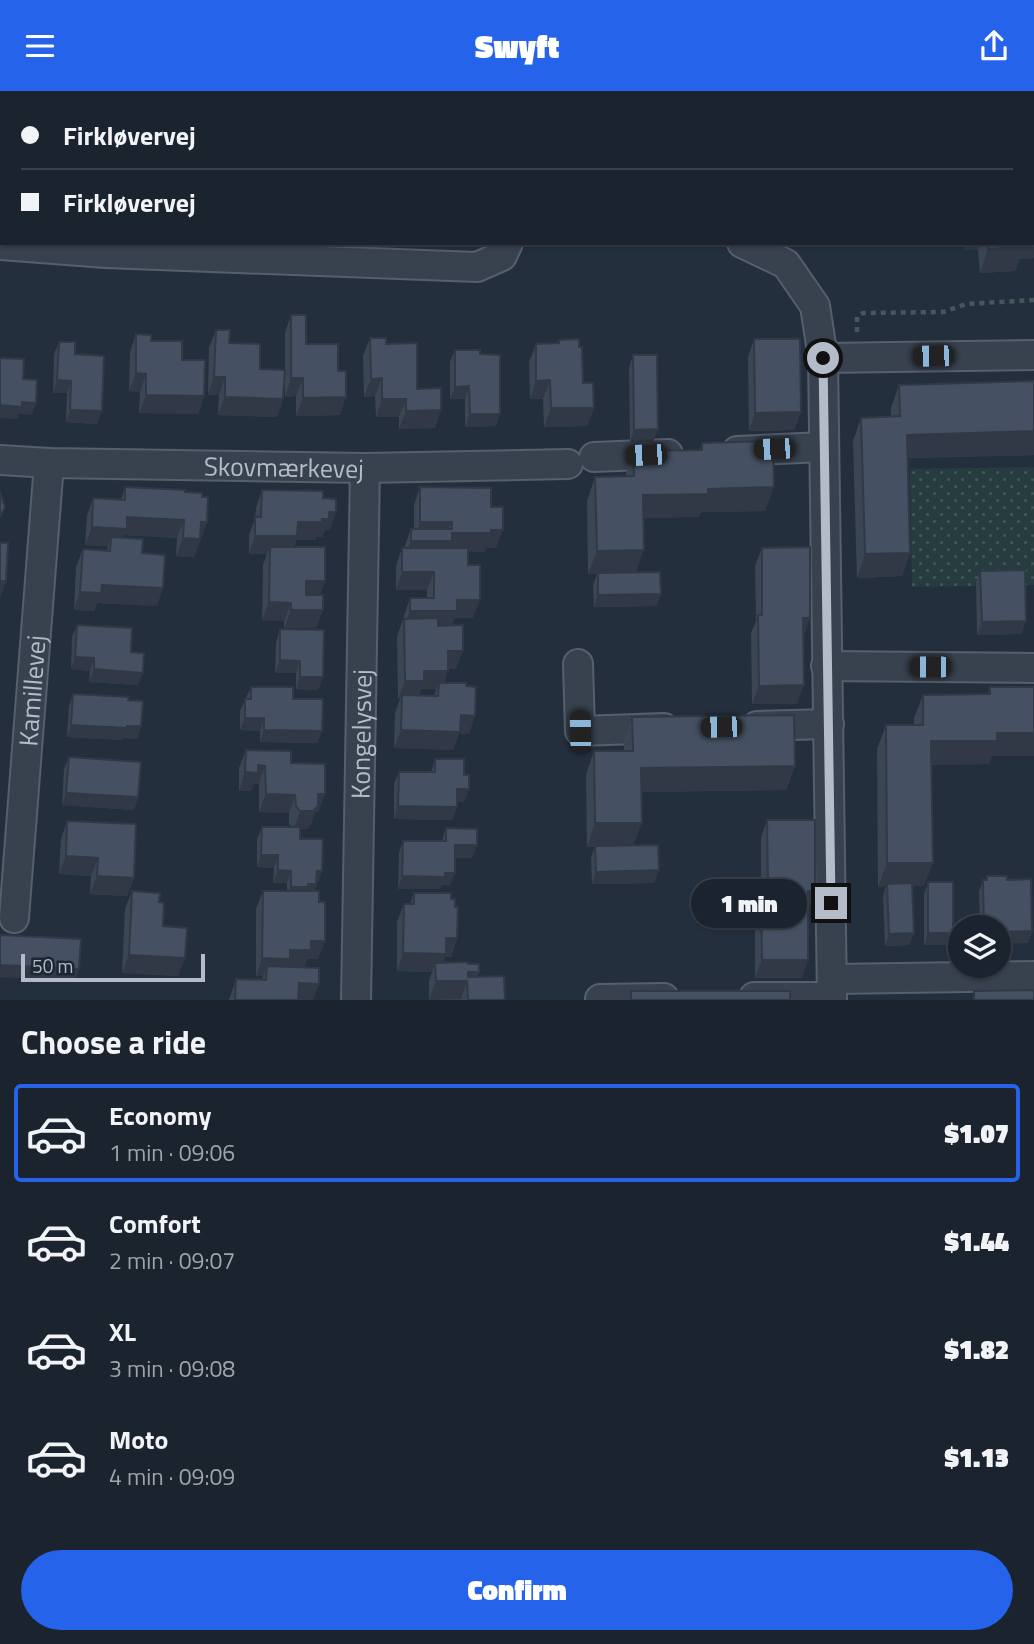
<!DOCTYPE html>
<html lang="en">
<head>
<meta charset="utf-8">
<style>
  :root { --surface:#1b232e; --page:#242b36; --text:#f1f3f6; --muted:#a0a4aa; --line:#39404a; --accent:#2563eb }
  body { margin:0; font-family:"Titillium Web",sans-serif; background:var(--page); color:var(--text); height:100vh; display:flex; flex-direction:column; font-size:26px; white-space:nowrap }
  * { box-sizing:border-box; margin:0 }
  p { font-size:23px; color:var(--muted) }
  .icon { flex:none; width:38px; height:38px; fill:none; stroke:currentColor; stroke-width:2; stroke-linecap:round; stroke-linejoin:round }
  .map { position:relative; height:909px; overflow:hidden }
  .drawer { display:flex; flex-direction:column; background:var(--surface); flex:1 }
  .drawer>* { flex:none }
  .banner { position:absolute; left:0px; top:0px; width:1034px; height:154px; box-shadow:0 2px 5px #0004,0 0 0 2px var(--line); display:grid; align-content:center; height:154px; padding:0 21px; background:var(--surface) }
  .fabs { position:absolute; left:948px; top:824px; display:grid; gap:14px }
  .fabs a { display:grid; place-items:center; width:63px; height:63px; border-radius:50%; background:var(--surface); box-shadow:0 2px 5px #0004,0 0 0 2px var(--line); font-size:35px }
  .scale { position:absolute; left:21px; bottom:18px; width:184px; box-sizing:border-box; padding-left:7px; border:4px solid #b4bcc9; border-top:0; font-size:19px; line-height:24px; white-space:nowrap; color:#b4bcc9; -webkit-text-stroke:5px #1d2633; paint-order:stroke }
  .end { position:absolute; width:32px; height:32px; margin:-16px; border:9px solid #b4bcc9; background:#111; box-shadow:0 0 0 4px #111 }
  .from { border-radius:50% }
  .bubble { position:absolute; height:49px; border-radius:24px; background:var(--surface); box-shadow:0 2px 5px #0004,0 0 0 2px var(--line); font-size:23px; font-weight:800; line-height:49px; text-align:center }
  .car { position:absolute; width:21px; height:42px; margin:-21px -10px; border-radius:9px; box-shadow:0 0 5px 2px #0007; background:linear-gradient(#222 24%,#8ab4d8 0 40%,#222 0 76%,#8ab4d8 0 86%,#222 0) }
  .banner b { display:flex; align-items:center; gap:24px; height:66px; font-size:26px }
  .banner b+b { border-top:2px solid var(--line) }
  .banner i { width:18px; height:18px; background:var(--text) }
  ul { padding:0; list-style:none }
  li { display:flex; align-items:center; gap:21px; height:98px; margin:0 14px 10px; padding:0 7px; border:4px solid transparent; border-radius:7px }
  li div { flex:1 }
  li b { display:block; font-size:26px }
  li em { font-style:normal; font-weight:800 }
  li.current { border-color:var(--accent) }
  li>.icon { width:63px; height:63px; stroke-width:1.5 }
  h2 { padding:0 21px; font-size:32px; line-height:84px }
  .action { display:flex; gap:14px; margin-top:auto; padding:14px 21px }
  .action a { flex:1; height:80px; border-radius:42px; background:var(--accent); color:#fff; font-size:28px; font-weight:800; line-height:80px; text-align:center }
  header { display:flex; justify-content:space-between; align-items:center; height:91px; padding:0 21px; background:var(--accent); color:#fff; font-size:32px; font-weight:800 }
  .map>svg:first-child { display:block }
</style>
</head>
<body>
<header><svg class="icon" aria-label="menu" viewBox="0 0 24 24"><path d="M4 6h16M4 12h16M4 18h16"/></svg>Swyft<svg class="icon" aria-label="share" viewBox="0 0 24 24"><path d="M12 15V3M7 8l5-5 5 5M5 13v7h14v-7"/></svg></header>
<div class="map">
<svg width="1034" height="909" viewBox="0 0 1034 909">
  <defs>
    <pattern id="park-dots" width="8" height="8" patternUnits="userSpaceOnUse" patternTransform="scale(1.75)"><rect width="8" height="8" fill="#263c3f"/><path d="M2 2h.1M6 6h.1" fill="none" stroke="#435659" stroke-width="1.8" stroke-linecap="round"/></pattern>
  </defs>
  <rect width="100%" height="100%" fill="#242f3e"/>
  <polygon fill="url(#park-dots)" points="1034,376 1034,494 912,496 910,378"/>
  <g fill="none" stroke-linecap="round" stroke-linejoin="round">
    <g stroke="#565f6c" stroke-width="32">
      <g id="minor">
        <polyline points="514,0 514,2"/>
        <polyline points="742,152 786,173 815,215 823,267"/>
        <polyline points="0,154 106,162 477,176 502,165 508,152"/>
        <polyline points="737,360 824,356"/>
        <polyline points="594,366 668,363"/>
        <path id="s1" d="M 0,369 L 49,372 L 365,377 L 568,373"/>
        <polyline points="578,573 580,640 664,637"/>
        <polyline points="826,575 1034,577"/>
        <polyline points="757,635 829,633"/>
        <path id="s2" d="M 14,827 L 49,372"/>
        <polyline points="832,888 1034,885"/>
        <polyline points="754,906 832,906"/>
        <polyline points="600,908 664,907"/>
        <path id="s3" d="M 356,909 L 365,377"/>
        <polyline points="832,909 823,267 1034,264"/>
      </g>
    </g>
    <g stroke="#44595c" stroke-width="4.5" stroke-dasharray="5 5" stroke-linecap="butt">
      <polyline points="413,2 413,0"/>
      <polyline points="668,2 668,0"/>
      <polyline points="857,241 857,226 863,222 943,221 966,213 1034,209"/>
    </g>
    <use href="#minor" stroke="#38414e" stroke-width="28"/>
  </g>
  <g fill="#3b4654" fill-rule="evenodd">
    <polygon points="43,0 197,0 197,2 42,2"/>
    <polygon points="252,0 322,0 321,2 252,2"/>
    <polygon points="1034,77 1034,167 1020,168 1015,180 980,182 978,159 965,159 964,152 1032,152 1032,81"/>
    <polygon points="291,224 306,253 340,324 296,325 296,305 285,306 285,242"/>
    <polygon points="216,239 283,308 277,326 218,324 219,304 208,304 209,257"/>
    <polygon points="136,243 151,250 182,269 204,305 198,323 139,322 140,301 129,300 130,261"/>
    <polygon points="370,247 386,253 417,298 435,337 399,338 399,326 376,326 375,305 364,306 363,265"/>
    <polygon points="754,248 801,321 794,339 749,340 748,266"/>
    <polygon points="559,249 579,256 583,292 594,317 587,335 544,336 543,308 530,308 529,271 536,253 557,252"/>
    <polygon points="59,251 75,263 97,333 66,331 67,302 53,302 54,263"/>
    <polygon points="455,259 480,263 496,335 465,336 465,308 450,308 450,271"/>
    <polygon points="633,264 658,338 653,351 630,351 629,277"/>
    <polygon points="899,294 1034,364 908,367 910,462 902,485 857,487 853,350 861,327 891,326 891,317"/>
    <polygon points="702,352 765,420 701,421 699,426 643,427 636,481 661,503 656,515 594,516 593,494 597,483 588,483 587,410 595,386 625,386 633,360 700,359"/>
    <polygon points="125,396 185,401 202,406 207,431 194,466 176,465 177,447 124,444 123,447 142,462 157,515 97,512 94,520 74,519 76,476 83,458 107,460 108,455 85,454 87,425 93,407 121,408"/>
    <path d="M 420,396 L 491,416 L 496,457 L 486,457 L 484,461 L 468,460 L 468,474 L 473,527 L 454,527 L 452,535 L 456,578 L 448,578 L 444,592 L 469,643 L 459,642 L 453,659 L 394,657 L 395,622 L 400,608 L 398,608 L 397,546 L 410,507 L 427,507 L 427,499 L 396,499 L 396,475 L 402,457 L 404,457 L 411,438 L 414,438 L 414,414 ZM 421,598 L 436,598 L 434,605 L 419,604 Z"/>
    <polygon points="262,399 323,407 330,439 325,439 322,446 316,446 315,449 296,449 294,456 320,504 316,537 284,537 284,530 262,529 263,474 267,463 249,463 249,444 255,427 256,417"/>
    <polygon points="762,457 804,546 797,613 752,613 751,542 756,530 755,475"/>
    <polygon points="980,480 1022,543 977,544 976,492"/>
    <polygon points="77,534 131,561 138,594 89,591 90,580 71,578 72,546"/>
    <polygon points="280,538 323,586 318,599 296,598 296,582 275,582 276,551"/>
    <polygon points="251,596 293,608 318,652 260,651 260,640 240,639 240,620"/>
    <polygon points="990,596 992,665 989,673 931,674 924,795 912,795 914,842 909,854 885,855 883,805 886,795 878,796 877,658 886,634 914,634 914,627 923,604 988,603"/>
    <polygon points="73,603 128,609 141,635 137,648 123,647 122,649 67,646 69,615"/>
    <polygon points="632,626 795,675 786,699 641,701 633,754 654,792 592,793 591,767 595,755 587,756 586,684 594,660 624,660 624,650"/>
    <polygon points="246,659 291,672 318,721 315,721 311,733 307,738 300,738 300,748 322,780 314,800 318,868 307,868 304,877 313,909 229,909 236,888 262,889 263,885 256,885 256,818 263,800 287,800 287,792 273,792 274,777 257,776 257,748 262,736 292,736 289,733 289,722 259,721 259,693 254,693 251,700 239,700 239,677"/>
    <polygon points="69,666 138,706 134,719 62,714 64,678"/>
    <polygon points="435,668 464,711 457,711 452,729 394,728 394,693 399,681 431,681"/>
    <polygon points="767,729 809,818 808,818 802,887 755,887 755,817 761,800 761,747"/>
    <polygon points="67,730 134,787 127,805 90,803 91,785 59,783 61,748"/>
    <polygon points="446,737 472,767 455,767 450,794 442,794 440,798 398,798 399,762 403,750 442,750"/>
    <polygon points="987,785 1007,789 1032,840 1028,852 999,836 980,836 979,801 983,789 986,789"/>
    <polygon points="928,791 949,854 924,854 924,804"/>
    <polygon points="132,800 159,811 163,835 178,885 122,882 125,818"/>
    <polygon points="414,802 451,808 455,816 457,847 451,866 445,865 443,871 468,873 479,881 477,886 505,909 429,909 429,890 432,881 397,880 397,831 404,813 410,813"/>
  </g>
  <g fill="#303945">
    <polygon points="258,0 283,0 282,2 257,2"/>
    <polygon points="308,0 322,0 321,2 308,2"/>
    <polygon points="1032,144 1034,144 1034,167 1020,168 1015,180 980,182 988,158 1020,152 1032,152"/>
    <polygon points="967,152 980,152 978,159 965,159"/>
    <polygon points="136,282 146,283 140,301 129,300"/>
    <polygon points="214,286 225,286 219,304 208,304"/>
    <polygon points="291,287 303,287 296,305 285,306"/>
    <polygon points="382,287 375,305 364,306 371,288"/>
    <polygon points="57,289 71,290 67,302 53,302"/>
    <polygon points="550,289 543,308 530,308 536,290"/>
    <polygon points="469,295 465,308 450,308 455,296"/>
    <polygon points="146,304 204,305 198,323 139,322"/>
    <polygon points="225,306 283,308 277,326 218,324"/>
    <polygon points="346,306 340,324 296,325 303,307"/>
    <polygon points="382,308 406,308 399,326 376,326"/>
    <polygon points="22,311 36,312 32,324 19,323 18,328 0,327 0,314"/>
    <polygon points="551,317 594,317 587,335 544,336"/>
    <polygon points="70,319 102,320 97,333 66,331"/>
    <polygon points="441,319 435,337 399,338 406,320"/>
    <polygon points="801,321 794,339 749,340 755,322"/>
    <polygon points="470,323 500,323 496,335 465,336"/>
    <polygon points="658,338 653,351 630,351 634,339"/>
    <polygon points="1034,340 1034,364 899,367 907,344"/>
    <polygon points="774,396 765,420 701,421 699,426 634,427 643,404 708,398"/>
    <polygon points="329,421 336,421 330,439 325,439 322,446 316,446 315,449 296,449 291,464 270,456 267,463 249,463 255,445 298,431 322,428"/>
    <polygon points="127,426 184,429 177,447 124,444 120,456 111,446 108,455 85,454 92,436"/>
    <polygon points="201,431 207,431 194,466 176,465 183,447"/>
    <polygon points="420,431 452,431 445,449 414,449"/>
    <polygon points="491,439 503,439 496,457 486,457 484,461 449,460 404,468 411,450 452,442"/>
    <polygon points="644,459 635,482 588,483 597,460"/>
    <polygon points="910,462 902,485 857,487 865,463"/>
    <polygon points="402,481 434,481 427,499 396,499"/>
    <polygon points="0,490 6,490 0,508"/>
    <polygon points="306,490 325,490 319,508 299,508"/>
    <polygon points="102,494 163,497 157,515 97,512 94,520 74,519 80,501"/>
    <polygon points="661,503 656,515 594,516 598,504"/>
    <polygon points="457,509 480,509 473,527 454,527 451,538 403,538 410,520"/>
    <polygon points="269,511 291,512 284,530 262,529"/>
    <polygon points="291,519 323,519 316,537 284,537"/>
    <polygon points="803,527 810,527 804,546 796,546"/>
    <polygon points="1026,530 1022,543 977,544 982,531"/>
    <polygon points="448,560 463,560 456,578 442,578"/>
    <polygon points="75,566 94,567 90,580 71,578"/>
    <polygon points="280,569 300,570 296,582 275,582"/>
    <polygon points="94,578 143,582 138,594 89,591"/>
    <polygon points="424,580 448,580 442,598 439,592 436,598 421,598 418,608 402,604 400,608 398,608 405,590"/>
    <polygon points="300,586 323,586 318,599 296,598"/>
    <polygon points="804,594 797,613 752,613 759,595"/>
    <polygon points="461,624 475,625 469,643 459,642 453,659 394,657 401,639"/>
    <polygon points="245,627 264,627 260,640 240,639"/>
    <polygon points="71,634 127,635 141,635 137,648 123,647 122,649 67,646"/>
    <polygon points="264,639 322,640 318,652 260,651"/>
    <polygon points="997,642 1034,642 1034,665 992,665 989,673 923,674 931,650"/>
    <polygon points="258,674 265,675 259,693 254,693 251,700 239,700 245,681"/>
    <polygon points="795,675 786,699 633,701 641,677"/>
    <polygon points="457,698 469,698 464,711 453,711"/>
    <polygon points="66,702 138,706 134,719 62,714"/>
    <polygon points="266,703 295,704 289,722 259,721"/>
    <polygon points="318,703 325,703 318,721 315,721 311,733 307,738 294,738 300,720"/>
    <polygon points="398,715 457,716 452,729 394,728"/>
    <polygon points="595,732 642,732 633,755 587,756"/>
    <polygon points="455,754 477,754 472,767 450,767"/>
    <polygon points="261,764 278,764 274,777 257,776"/>
    <polygon points="66,765 98,767 91,785 59,783"/>
    <polygon points="887,772 933,772 924,795 887,795 887,793 886,795 878,796"/>
    <polygon points="278,779 291,780 287,792 273,792"/>
    <polygon points="659,779 654,792 592,793 596,781"/>
    <polygon points="317,780 322,780 318,792 312,792"/>
    <polygon points="445,782 455,782 450,794 442,794 440,798 398,798 402,785"/>
    <polygon points="97,785 134,787 127,805 90,803"/>
    <polygon points="308,793 316,793 312,806 286,808 291,796"/>
    <polygon points="808,800 815,800 809,818 801,818"/>
    <polygon points="1032,840 1028,852 999,853 999,841"/>
    <polygon points="914,842 909,854 885,855 889,843"/>
    <polygon points="928,842 953,842 949,854 924,854"/>
    <polygon points="446,847 457,847 451,866 445,865 439,881 435,872 432,881 397,880 403,862"/>
    <polygon points="311,850 325,850 318,868 307,868 304,877 267,875 263,885 256,885 262,867 290,859"/>
    <polygon points="129,864 185,867 178,885 122,882"/>
    <polygon points="762,869 808,869 802,887 755,887"/>
    <polygon points="0,874 79,878 75,890 0,886"/>
    <polygon points="468,881 479,881 472,899 467,890 461,908 429,909 436,890"/>
    <polygon points="299,892 319,893 313,909 293,909"/>
  </g>
  <g fill="#455162" stroke="#303945" stroke-width="2">
    <polygon points="52,0 154,0 147,2 53,2"/>
    <rect x="158" y="0" width="39" height="2"/>
    <polygon points="287,0 300,0 300,2 280,2"/>
    <polygon points="720,0 724,0 724,2 701,1"/>
    <rect x="1032" y="87" width="2" height="57"/>
    <polygon points="988,152 1024,152 1024,156 988,158"/>
    <polygon points="291,224 306,224 306,253 338,253 338,280 346,280 346,306 303,307 303,287 291,287"/>
    <polygon points="216,239 230,239 229,252 260,253 260,278 285,279 283,308 225,306 225,286 214,286"/>
    <polygon points="136,243 151,244 151,250 182,250 182,269 205,269 204,305 146,304 146,283 136,282"/>
    <polygon points="370,247 386,247 386,253 417,252 417,298 441,297 441,319 406,320 406,308 382,308 382,287 371,288"/>
    <polygon points="579,248 579,256 582,256 583,292 593,292 594,317 551,317 550,289 536,290 536,253 559,252 559,249"/>
    <polygon points="754,248 800,248 801,321 755,322"/>
    <polygon points="59,251 75,251 75,263 104,265 102,320 70,319 71,290 57,289"/>
    <polygon points="455,259 480,259 480,263 500,264 500,323 470,323 469,295 455,296"/>
    <polygon points="633,264 657,264 658,338 634,339"/>
    <polygon points="0,267 24,268 23,288 37,289 36,312 22,311 22,316 0,314"/>
    <polygon points="1034,290 1034,340 907,344 910,462 865,463 861,327 900,325 899,294"/>
    <polygon points="773,350 774,396 708,398 708,403 643,404 644,459 597,460 595,386 634,385 633,360 702,359 702,352"/>
    <polygon points="125,396 185,399 185,401 202,402 202,406 208,406 207,431 201,431 200,448 183,447 184,429 127,426 127,438 92,436 93,407 125,409"/>
    <polygon points="420,396 491,397 491,416 503,416 503,439 491,439 491,442 452,442 452,450 411,450 411,438 452,438 452,431 420,431"/>
    <polygon points="262,399 323,400 323,407 336,408 336,421 329,421 329,428 322,428 322,431 298,431 297,445 255,445 255,426 261,426"/>
    <polygon points="0,401 5,416 0,426"/>
    <polygon points="111,446 143,448 142,462 165,464 163,497 102,494 101,502 80,501 83,458 110,460"/>
    <polygon points="0,452 8,452 6,490 0,490"/>
    <polygon points="270,456 325,456 325,490 306,490 306,504 323,504 323,519 291,519 291,512 269,511"/>
    <polygon points="810,456 810,527 803,527 804,594 759,595 758,524 762,524 762,457"/>
    <polygon points="402,457 468,457 468,474 480,474 480,509 457,509 457,520 410,520 410,507 434,507 434,481 402,481"/>
    <polygon points="1025,479 1026,530 982,531 980,480"/>
    <polygon points="660,481 661,503 598,504 598,482"/>
    <polygon points="438,527 438,535 463,534 463,560 448,560 448,580 424,580 424,590 405,590 404,528"/>
    <polygon points="77,534 132,537 131,561 144,562 143,582 94,578 94,567 75,566"/>
    <polygon points="280,538 324,539 323,586 300,586 300,570 280,569"/>
    <polygon points="439,592 466,592 466,595 476,596 475,625 461,624 460,641 401,639 402,604 438,605"/>
    <polygon points="251,596 293,596 293,608 323,608 322,640 264,639 264,627 245,627 245,608 251,608"/>
    <polygon points="990,596 1034,596 1034,642 997,642 997,650 931,650 933,772 887,772 886,634 923,634 923,604 990,603"/>
    <polygon points="73,603 129,606 128,609 143,610 141,635 127,635 127,637 71,634"/>
    <polygon points="794,624 795,675 641,677 642,732 595,732 594,660 633,660 632,626"/>
    <polygon points="246,659 291,660 291,672 325,673 325,703 318,703 318,715 313,720 300,720 296,715 295,704 266,703 265,675 258,674 258,682 245,681"/>
    <polygon points="69,666 141,671 138,706 66,702"/>
    <polygon points="435,668 464,668 464,684 469,684 469,698 457,698 457,716 398,715 399,681 435,681"/>
    <polygon points="767,729 815,729 815,800 808,800 808,869 762,869 761,799 768,799"/>
    <polygon points="67,730 136,733 134,787 97,785 98,767 66,765"/>
    <polygon points="262,736 300,736 300,748 323,748 322,780 317,780 316,793 308,793 308,796 291,796 291,780 278,779 278,764 261,764"/>
    <polygon points="446,737 477,738 477,754 455,754 455,782 445,782 445,786 402,785 403,750 446,750"/>
    <polygon points="658,754 659,779 596,781 595,755"/>
    <polygon points="987,785 1007,785 1007,789 1031,788 1032,840 999,841 999,836 984,836 983,789 987,789"/>
    <rect x="928" y="791" width="25" height="51"/>
    <polygon points="912,792 914,842 889,843 887,793"/>
    <polygon points="132,800 160,802 159,811 164,812 163,835 187,837 185,867 129,864"/>
    <polygon points="263,800 319,800 319,811 325,811 325,850 311,850 311,859 290,859 290,868 262,867"/>
    <polygon points="414,802 451,802 451,808 455,808 455,816 458,816 457,847 446,847 446,863 403,862 404,813 414,813"/>
    <polygon points="0,844 81,848 79,878 0,874"/>
    <polygon points="468,871 468,873 479,873 479,881 468,881 468,886 504,885 505,909 468,909 467,890 436,890 435,872"/>
    <polygon points="267,875 319,877 319,893 299,892 298,909 235,909 236,888 266,889"/>
    <polygon points="1034,899 1034,909 974,909 974,900"/>
    <rect x="631" y="900" width="159" height="9"/>
  </g>
  <g fill="none" stroke-linecap="round" stroke-linejoin="round">
    <polyline stroke="#b4bcc9" stroke-width="9" points="823,267 831,812"/>
  </g>
  <g text-anchor="middle" dominant-baseline="central" stroke-width="7" stroke-linejoin="round" paint-order="stroke">
    <g font-size="26" fill="#b4bcc9" stroke="#1d2633">
      <text stroke="none"><textPath href="#s1" startOffset="284">Skovmærkevej</textPath></text>
      <text stroke="none"><textPath href="#s2" startOffset="228">Kamillevej</textPath></text>
      <text stroke="none"><textPath href="#s3" startOffset="266">Kongelysvej</textPath></text>
    </g>
  </g>
</svg>
<div class="fabs">
<a><svg class="icon" aria-label="layers" viewBox="0 0 24 24"><path d="M12 4l9 5-9 5-9-5zM3 14l9 5 9-5"/></svg></a>
</div>
<div class="scale">50 m</div>
<i class="end from" style="left:823px;top:267px"></i>
<i class="end" style="left:831px;top:812px"></i>
<div class="bubble" style="left:691px;top:788px;width:116px">1 min</div>
<i class="car" style="left:933px;top:265px;rotate:269deg"></i>
<i class="car" style="left:774px;top:358px;rotate:268deg"></i>
<i class="car" style="left:646px;top:364px;rotate:268deg"></i>
<i class="car" style="left:930px;top:576px;rotate:270deg"></i>
<i class="car" style="left:721px;top:636px;rotate:269deg"></i>
<i class="car" style="left:580px;top:640px;rotate:359deg"></i>
<div class="banner">
<b><i class="from"></i>Firkløvervej</b>
<b><i></i>Firkløvervej</b>
</div>
</div>
<section class="drawer">
<h2>Choose a ride</h2>
<ul>
<li class="current"><svg class="icon" aria-label="car" viewBox="0 0 24 24"><path d="M5 17H2v-5l4-1 3-4h7l3 4 3 1v5h-3M9 17h6M6 11h13"/><circle cx="7" cy="17" r="2"/><circle cx="17" cy="17" r="2"/></svg><div><b>Economy</b><p>1 min · 09:06</p></div><em>$1.07</em></li>
<li><svg class="icon" aria-label="car" viewBox="0 0 24 24"><path d="M5 17H2v-5l4-1 3-4h7l3 4 3 1v5h-3M9 17h6M6 11h13"/><circle cx="7" cy="17" r="2"/><circle cx="17" cy="17" r="2"/></svg><div><b>Comfort</b><p>2 min · 09:07</p></div><em>$1.44</em></li>
<li><svg class="icon" aria-label="car" viewBox="0 0 24 24"><path d="M5 17H2v-5l4-1 3-4h7l3 4 3 1v5h-3M9 17h6M6 11h13"/><circle cx="7" cy="17" r="2"/><circle cx="17" cy="17" r="2"/></svg><div><b>XL</b><p>3 min · 09:08</p></div><em>$1.82</em></li>
<li><svg class="icon" aria-label="car" viewBox="0 0 24 24"><path d="M5 17H2v-5l4-1 3-4h7l3 4 3 1v5h-3M9 17h6M6 11h13"/><circle cx="7" cy="17" r="2"/><circle cx="17" cy="17" r="2"/></svg><div><b>Moto</b><p>4 min · 09:09</p></div><em>$1.13</em></li>
</ul>
<div class="action"><a>Confirm</a></div>
</section>
</body>
</html>
